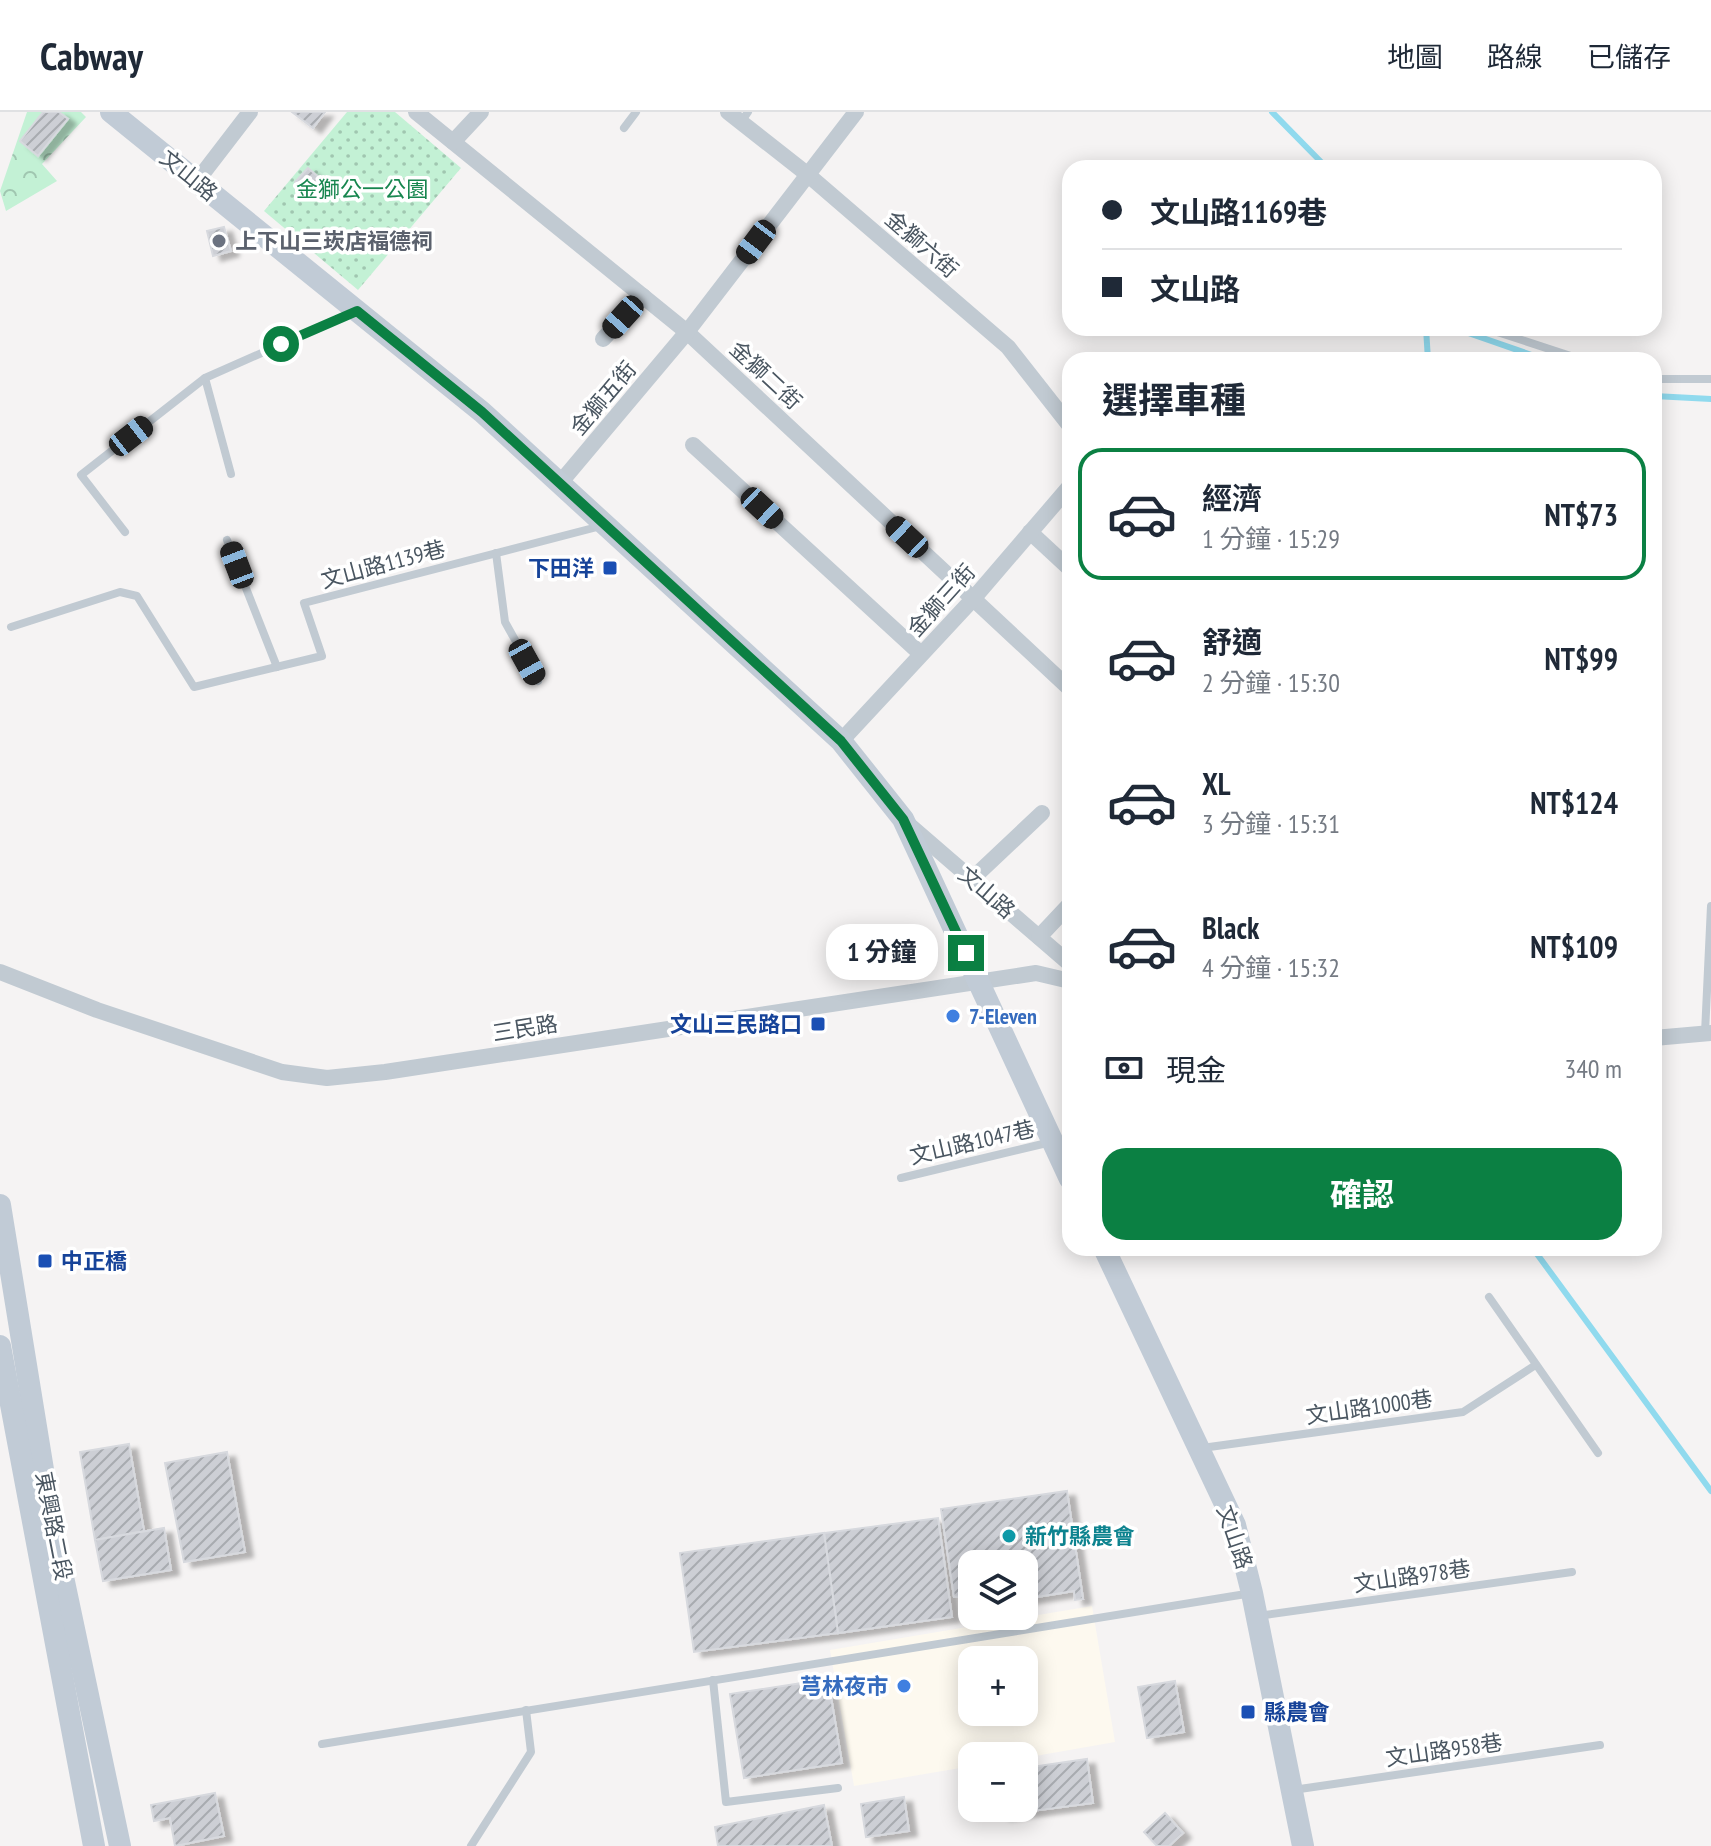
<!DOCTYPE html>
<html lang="zh-TW">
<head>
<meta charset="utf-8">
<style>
  :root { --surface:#fff; --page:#f6f6f7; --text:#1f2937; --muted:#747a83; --line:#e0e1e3; --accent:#0b8043 }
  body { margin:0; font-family:"PT Sans Narrow","Noto Sans TC",sans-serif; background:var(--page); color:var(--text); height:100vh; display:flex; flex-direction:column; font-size:30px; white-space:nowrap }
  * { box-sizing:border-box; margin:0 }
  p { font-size:26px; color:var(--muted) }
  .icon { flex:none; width:44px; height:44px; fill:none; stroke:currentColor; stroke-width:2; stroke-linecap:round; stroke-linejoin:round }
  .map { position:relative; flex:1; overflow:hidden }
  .details { position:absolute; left:1062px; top:240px; width:600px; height:904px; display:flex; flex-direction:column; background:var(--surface); border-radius:24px; box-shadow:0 4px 20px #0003 }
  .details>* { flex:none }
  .banner { position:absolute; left:1062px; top:48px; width:600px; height:176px; border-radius:24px; box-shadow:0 4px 20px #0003; display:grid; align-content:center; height:176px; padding:0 40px; background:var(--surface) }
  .buttons { position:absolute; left:958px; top:1438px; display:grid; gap:16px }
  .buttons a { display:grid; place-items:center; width:80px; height:80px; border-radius:16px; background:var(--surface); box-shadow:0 4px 20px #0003; font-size:40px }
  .end { position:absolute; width:36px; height:36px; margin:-18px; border:10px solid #0b8043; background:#fff; box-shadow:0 0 0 4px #fff }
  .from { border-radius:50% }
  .bubble { position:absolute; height:56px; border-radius:24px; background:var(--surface); box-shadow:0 4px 20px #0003; font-size:26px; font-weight:700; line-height:56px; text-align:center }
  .car { position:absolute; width:24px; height:48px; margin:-24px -12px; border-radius:10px; box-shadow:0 0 6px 2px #0007; background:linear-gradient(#222 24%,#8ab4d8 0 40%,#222 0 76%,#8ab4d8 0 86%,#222 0) }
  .banner b { display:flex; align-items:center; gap:28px; height:76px; font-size:30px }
  .banner b+b { border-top:2px solid var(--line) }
  .banner i { width:20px; height:20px; background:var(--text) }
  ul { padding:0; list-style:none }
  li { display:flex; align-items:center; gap:24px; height:132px; margin:0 16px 12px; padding:0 24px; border:4px solid transparent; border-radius:24px }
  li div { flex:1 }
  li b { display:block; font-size:30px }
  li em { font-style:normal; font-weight:700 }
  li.active { border-color:var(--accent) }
  li>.icon { width:72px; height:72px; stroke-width:1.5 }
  h2 { padding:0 40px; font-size:36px; line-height:96px }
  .pay { display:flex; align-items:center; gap:20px; height:88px; padding:0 40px; font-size:30px }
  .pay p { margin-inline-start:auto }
  .action { display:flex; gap:16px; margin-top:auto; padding:16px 40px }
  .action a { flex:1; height:92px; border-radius:24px; background:var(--accent); color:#fff; font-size:32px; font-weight:700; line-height:92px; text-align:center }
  header { display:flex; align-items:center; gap:48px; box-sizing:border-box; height:112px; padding:0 40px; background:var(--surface); border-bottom:2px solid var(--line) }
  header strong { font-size:38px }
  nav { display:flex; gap:44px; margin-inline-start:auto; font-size:28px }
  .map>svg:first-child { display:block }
</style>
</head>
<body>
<header>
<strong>Cabway</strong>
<nav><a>地圖</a><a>路線</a><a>已儲存</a></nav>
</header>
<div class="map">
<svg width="1711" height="1734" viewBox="0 0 1711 1734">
  <defs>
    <pattern id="forest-crowns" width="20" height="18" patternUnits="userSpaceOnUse" patternTransform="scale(2)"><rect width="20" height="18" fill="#c3f1d5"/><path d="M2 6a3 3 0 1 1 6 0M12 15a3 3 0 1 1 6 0" fill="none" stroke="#a0c6b0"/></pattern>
    <pattern id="park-dots" width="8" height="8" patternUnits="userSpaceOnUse" patternTransform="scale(2)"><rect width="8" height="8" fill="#c3f1d5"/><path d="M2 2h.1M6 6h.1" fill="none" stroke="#a0c6b0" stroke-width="1.8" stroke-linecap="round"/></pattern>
    <pattern id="building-hatch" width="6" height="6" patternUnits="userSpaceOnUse" patternTransform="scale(2)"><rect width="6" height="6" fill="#cdcfd5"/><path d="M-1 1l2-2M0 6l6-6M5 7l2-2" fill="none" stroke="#a8abb0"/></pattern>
    <filter id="shadow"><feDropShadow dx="8" dy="5" stdDeviation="2" flood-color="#0004"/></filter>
  </defs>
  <rect width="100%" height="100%" fill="#f5f3f3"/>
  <path fill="#fdf9ef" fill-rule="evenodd" d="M 1092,1494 L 1115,1630 L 1024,1646 L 972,1644 L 972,1654 L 854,1674 L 830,1538 ZM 972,1548 L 1024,1548 L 1024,1600 L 972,1600 Z"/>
  <polygon fill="url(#forest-crowns)" points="27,0 81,0 86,5 42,52 57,69 6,99 0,79"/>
  <polygon fill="url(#park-dots)" points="347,0 395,0 461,56 358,178 264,99"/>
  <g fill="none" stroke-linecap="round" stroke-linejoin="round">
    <g stroke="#90daee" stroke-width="6">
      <polyline points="1272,0 1327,56"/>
      <polyline points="1426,216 1428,248"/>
      <polyline points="1454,216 1546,248"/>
      <polyline points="1654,284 1711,287"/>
      <polyline points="1529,1136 1537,1142 1711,1379"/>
    </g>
  </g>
  <g fill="url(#building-hatch)" stroke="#d7d9de" stroke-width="2" filter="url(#shadow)">
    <polygon points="43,0 59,0 68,7 38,44 20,29"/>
    <polygon points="292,0 325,0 313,16"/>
    <polygon points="308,56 322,68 309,82 295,70"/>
    <polygon points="224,115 231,139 213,144 207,119"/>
    <polygon points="129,1332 144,1419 95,1428 80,1340"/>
    <polygon points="227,1340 245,1440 184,1450 165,1351"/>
    <polygon points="1067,1379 1083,1487 1075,1488 1074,1479 1024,1487 1024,1452 972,1452 972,1483 954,1485 941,1397"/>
    <polygon points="938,1406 952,1505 838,1521 824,1421"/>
    <polygon points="164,1416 171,1458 103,1469 95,1428"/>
    <polygon points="824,1421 838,1521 694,1540 680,1441"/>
    <polygon points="828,1567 842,1651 744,1666 730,1582"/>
    <polygon points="1175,1569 1184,1620 1147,1626 1138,1575"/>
    <polygon points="1087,1647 1093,1691 1002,1703 1001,1696 1024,1696 1024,1656"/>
    <polygon points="215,1681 224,1724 175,1734 170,1706 154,1709 151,1693"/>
    <polygon points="904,1685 909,1719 866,1725 861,1692"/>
    <polygon points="824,1693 832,1734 718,1734 715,1715"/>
    <polygon points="1165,1701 1183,1721 1169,1734 1157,1734 1144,1720"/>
  </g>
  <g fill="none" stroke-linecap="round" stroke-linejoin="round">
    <g stroke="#c1cad2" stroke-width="8">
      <polyline points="741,10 748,0"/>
      <polyline points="624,16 636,0"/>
      <polyline points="1485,216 1583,248"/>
      <polyline points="205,266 231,362"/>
      <polyline points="1654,267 1711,267"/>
      <polyline points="125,420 81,363 205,266 352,201"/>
      <polyline points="227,428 277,555"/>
      <polyline points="496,441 505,510 538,569"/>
      <polyline points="11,515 120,480 137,484 194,575 322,544 304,491 601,414"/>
      <polyline points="1705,921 1711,794"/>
      <polyline points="901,1066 1051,1030"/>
      <polyline points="1489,1185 1598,1341"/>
      <polyline points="1202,1336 1463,1300 1534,1254"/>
      <polyline points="1258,1504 1572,1460"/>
      <polyline points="713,1568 726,1690 838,1676"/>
      <polyline points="322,1632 1252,1481"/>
      <polyline points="1293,1678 1600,1633"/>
      <polyline points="471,1734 531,1640 526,1598"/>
    </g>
    <g stroke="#c1cad2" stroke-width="16">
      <polyline points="416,0 687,220 1070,577"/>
      <polyline points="728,0 807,62 1008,235 1070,314"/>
      <polyline points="453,30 481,0"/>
      <polyline points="197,69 250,0"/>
      <polyline points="603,227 643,184"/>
      <polyline points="693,333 921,542"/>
      <polyline points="560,371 687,220 856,0"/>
      <polyline points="1030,420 1070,457"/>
      <polyline points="841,629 973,487 1070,374"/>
      <polyline points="908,712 1070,852"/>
      <polyline points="972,767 1042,701"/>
      <polyline points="1039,825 1070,792"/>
      <polyline points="0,860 97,898 282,960 327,966 385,960 1036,861 1070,869"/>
      <polyline points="1654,926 1711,921"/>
    </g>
    <g stroke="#c1cbd6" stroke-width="22">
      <polyline points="111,0 482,300 841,629 903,707 1070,1067"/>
      <polyline points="0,1093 52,1413 120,1734"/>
      <polyline points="1104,1136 1235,1413 1252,1481 1303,1734"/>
      <polyline points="0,1234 94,1734"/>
    </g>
  </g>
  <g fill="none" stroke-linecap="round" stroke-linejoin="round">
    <polyline stroke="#0b8043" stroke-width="10" points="281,232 357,199 482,300 841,629 903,707 966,841"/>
  </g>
  <circle fill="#6b7280" stroke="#fff" stroke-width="3" cx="219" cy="129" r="8"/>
  <g fill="#1a4fb4" stroke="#fff" stroke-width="3">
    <rect x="602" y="448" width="16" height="16" rx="4"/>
    <rect x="810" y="904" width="16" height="16" rx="4"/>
    <rect x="37" y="1141" width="16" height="16" rx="4"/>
    <rect x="1240" y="1592" width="16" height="16" rx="4"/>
  </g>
  <g fill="#3f7fe0" stroke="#fff" stroke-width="3">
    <circle cx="953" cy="904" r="8"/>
    <circle cx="904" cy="1574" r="8"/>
  </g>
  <circle fill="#0f9aa8" stroke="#fff" stroke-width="3" cx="1009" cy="1424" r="8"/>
  <g text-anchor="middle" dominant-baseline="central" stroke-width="7" stroke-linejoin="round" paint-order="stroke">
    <g font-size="22" fill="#4a5661" stroke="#fff">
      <text transform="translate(189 63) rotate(39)">文山路</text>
      <text transform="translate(922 132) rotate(41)">金獅六街</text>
      <text transform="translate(766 263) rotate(43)">金獅二街</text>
      <text transform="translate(603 286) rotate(-50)">金獅五街</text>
      <text transform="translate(383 452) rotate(-15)">文山路1139巷</text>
      <text transform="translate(941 488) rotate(-48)">金獅三街</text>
      <text transform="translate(987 780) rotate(41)">文山路</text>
      <text transform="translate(525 916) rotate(-9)">三民路</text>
      <text transform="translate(972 1030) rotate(-13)">文山路1047巷</text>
      <text transform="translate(1369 1295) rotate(-8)">文山路1000巷</text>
      <text transform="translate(54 1414) rotate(79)">東興路二段</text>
      <text transform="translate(1235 1425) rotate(71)">文山路</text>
      <text transform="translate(1412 1464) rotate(-8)">文山路978巷</text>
      <text transform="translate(1444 1638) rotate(-8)">文山路958巷</text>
    </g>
    <g font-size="22" fill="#17864f" stroke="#fff">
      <text x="362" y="77">金獅公一公園</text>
    </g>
    <g font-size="22" font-weight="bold" fill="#5b616d" stroke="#fff" text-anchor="start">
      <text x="235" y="129">上下山三崁店福德祠</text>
    </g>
    <g font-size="22" font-weight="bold" fill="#164399" stroke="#fff" text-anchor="end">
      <text x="594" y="456">下田洋</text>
      <text x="802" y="912">文山三民路口</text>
      <text x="61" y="1149" text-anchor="start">中正橋</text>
      <text x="1264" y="1600" text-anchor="start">縣農會</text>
    </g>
    <g font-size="22" font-weight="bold" fill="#366cbe" stroke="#fff" text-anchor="start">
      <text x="969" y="904">7-Eleven</text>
      <text x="888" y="1574" text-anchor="end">芎林夜市</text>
    </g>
    <g font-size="22" font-weight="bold" fill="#0d838f" stroke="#fff" text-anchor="start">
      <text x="1025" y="1424">新竹縣農會</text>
    </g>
  </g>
</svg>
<div class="buttons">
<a><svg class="icon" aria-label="layers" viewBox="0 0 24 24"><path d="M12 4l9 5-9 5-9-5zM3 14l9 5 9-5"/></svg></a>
<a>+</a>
<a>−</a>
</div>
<i class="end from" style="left:281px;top:232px"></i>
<i class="end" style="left:966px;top:841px"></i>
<div class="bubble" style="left:826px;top:812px;width:112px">1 分鐘</div>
<i class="car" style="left:756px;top:130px;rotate:217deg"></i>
<i class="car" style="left:623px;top:205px;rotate:222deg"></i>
<i class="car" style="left:131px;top:324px;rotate:52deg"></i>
<i class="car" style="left:762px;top:396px;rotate:133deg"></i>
<i class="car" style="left:907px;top:425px;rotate:313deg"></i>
<i class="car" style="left:237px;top:453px;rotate:339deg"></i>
<i class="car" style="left:527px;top:550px;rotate:151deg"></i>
<div class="banner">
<b><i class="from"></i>文山路1169巷</b>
<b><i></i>文山路</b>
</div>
<section class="details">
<h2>選擇車種</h2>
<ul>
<li class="active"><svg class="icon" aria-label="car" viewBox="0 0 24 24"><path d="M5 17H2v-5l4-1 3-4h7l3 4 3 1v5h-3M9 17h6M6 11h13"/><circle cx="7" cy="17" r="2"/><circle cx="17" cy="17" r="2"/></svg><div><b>經濟</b><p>1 分鐘 · 15:29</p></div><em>NT$73</em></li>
<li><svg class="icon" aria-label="car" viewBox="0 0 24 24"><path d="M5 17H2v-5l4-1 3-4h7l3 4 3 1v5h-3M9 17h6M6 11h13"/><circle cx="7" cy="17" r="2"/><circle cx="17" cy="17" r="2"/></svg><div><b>舒適</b><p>2 分鐘 · 15:30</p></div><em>NT$99</em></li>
<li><svg class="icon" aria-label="car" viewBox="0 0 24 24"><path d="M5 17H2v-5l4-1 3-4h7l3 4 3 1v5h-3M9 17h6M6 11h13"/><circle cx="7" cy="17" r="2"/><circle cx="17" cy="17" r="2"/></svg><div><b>XL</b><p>3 分鐘 · 15:31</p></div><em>NT$124</em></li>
<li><svg class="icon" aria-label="car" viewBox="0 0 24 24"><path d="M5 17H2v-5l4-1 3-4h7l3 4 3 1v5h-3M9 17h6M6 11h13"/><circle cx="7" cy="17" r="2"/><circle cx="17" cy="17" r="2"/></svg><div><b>Black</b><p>4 分鐘 · 15:32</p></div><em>NT$109</em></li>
</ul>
<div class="pay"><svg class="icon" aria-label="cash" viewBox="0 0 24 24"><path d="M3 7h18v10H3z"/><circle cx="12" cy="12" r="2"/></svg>現金<p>340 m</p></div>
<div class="action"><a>確認</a></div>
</section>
</div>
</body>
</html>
